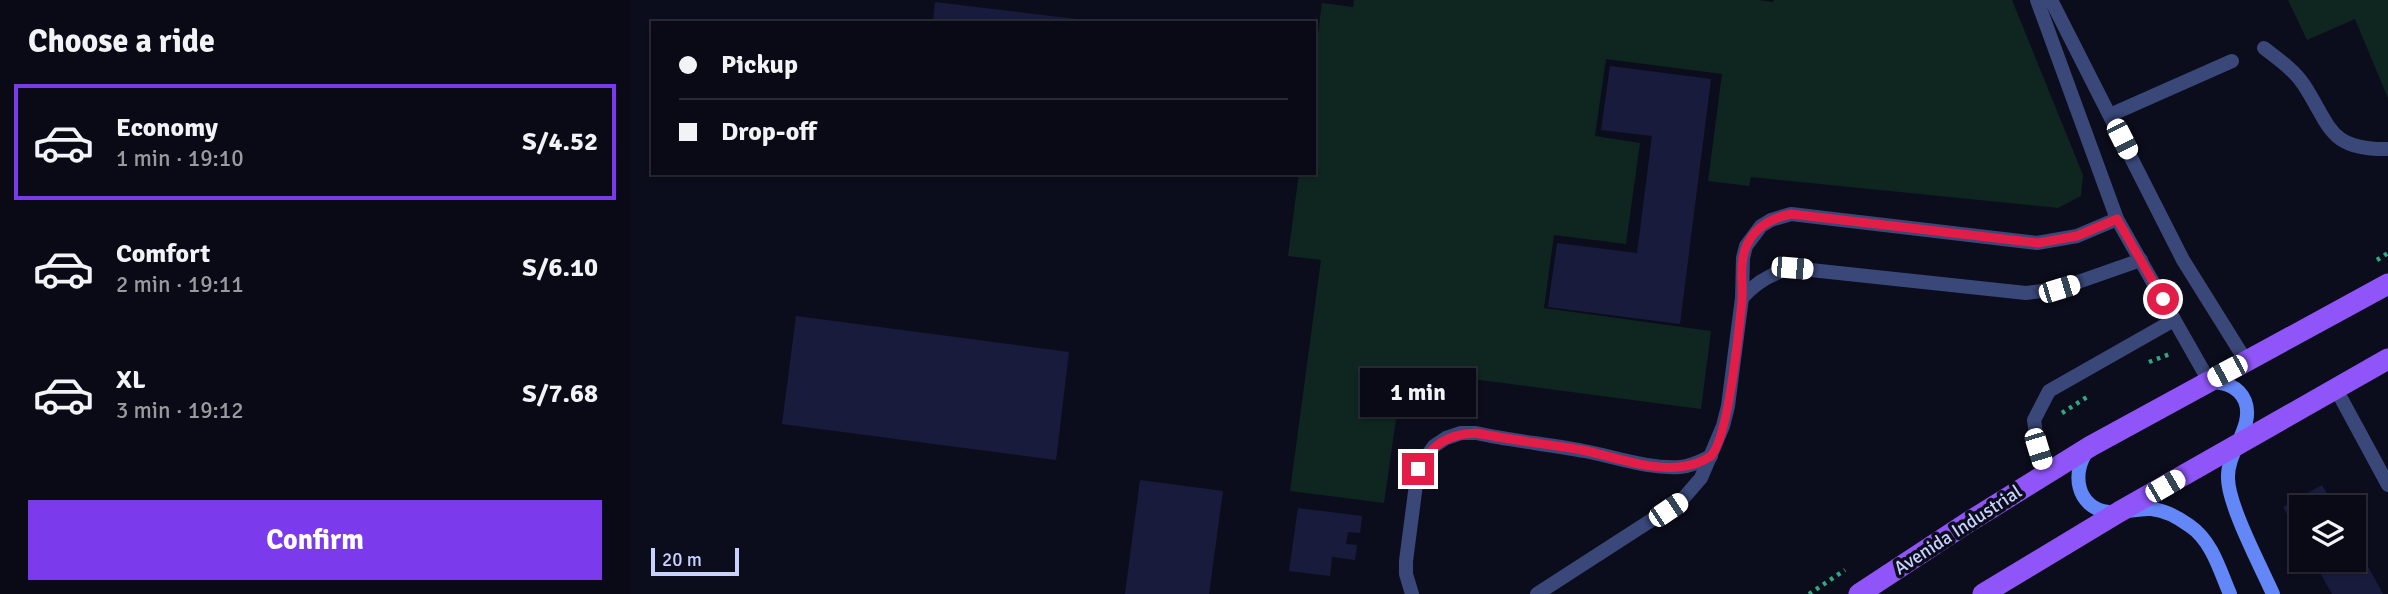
<!DOCTYPE html>
<html lang="en">
<head>
<meta charset="utf-8">
<style>
  :root { --surface:#090a15; --page:#12131e; --text:#f1f3f6; --muted:#999aa0; --line:#292b34; --accent:#7c3aed }
  body { margin:0; font-family:Signika,sans-serif; background:var(--page); color:var(--text); height:100vh; display:flex; flex-direction:column; font-size:26px; white-space:nowrap }
  * { box-sizing:border-box; margin:0 }
  p { font-size:23px; color:var(--muted) }
  .icon { flex:none; width:38px; height:38px; fill:none; stroke:currentColor; stroke-width:2; stroke-linecap:round; stroke-linejoin:round }
  .map { position:relative; flex:1; overflow:hidden }
  .sheet { display:flex; flex-direction:column; background:var(--surface); width:630px }
  .sheet>* { flex:none }
  .hud { position:absolute; left:21px; top:21px; width:665px; height:154px; border-radius:0px; box-shadow:0 2px 5px #0004,0 0 0 2px var(--line); display:grid; align-content:center; height:154px; padding:0 28px; background:var(--surface) }
  .controls { position:absolute; left:1659px; top:495px; display:grid; gap:14px }
  .controls a { display:grid; place-items:center; width:77px; height:77px; border-radius:0px; background:var(--surface); box-shadow:0 2px 5px #0004,0 0 0 2px var(--line); font-size:35px }
  .scale { position:absolute; left:21px; bottom:18px; width:88px; box-sizing:border-box; padding-left:7px; border:4px solid #c9d1fd; border-top:0; font-size:19px; line-height:24px; white-space:nowrap; color:#c9d1fd; -webkit-text-stroke:5px #0c0d1c; paint-order:stroke }
  .end { position:absolute; width:32px; height:32px; margin:-16px; border:9px solid #e11d48; background:#fff; box-shadow:0 0 0 4px #fff }
  .from { border-radius:50% }
  .bubble { position:absolute; height:49px; border-radius:0px; background:var(--surface); box-shadow:0 2px 5px #0004,0 0 0 2px var(--line); font-size:23px; font-weight:700; line-height:49px; text-align:center }
  .car { position:absolute; width:21px; height:42px; margin:-21px -10px; border-radius:9px; box-shadow:0 0 5px 2px #0007; background:linear-gradient(#fff 24%,#345 0 40%,#fff 0 76%,#345 0 86%,#fff 0) }
  .hud b { display:flex; align-items:center; gap:24px; height:66px; font-size:26px }
  .hud b+b { border-top:2px solid var(--line) }
  .hud i { width:18px; height:18px; background:var(--text) }
  ul { padding:0; list-style:none }
  li { display:flex; align-items:center; gap:21px; height:116px; margin:0 14px 10px; padding:0 14px; border:4px solid transparent; border-radius:0px }
  li div { flex:1 }
  li b { display:block; font-size:26px }
  li em { font-style:normal; font-weight:700 }
  li.selected { border-color:var(--accent) }
  li>.icon { width:63px; height:63px; stroke-width:1.5 }
  h2 { padding:0 28px; font-size:32px; line-height:84px }
  .button { display:flex; gap:14px; margin-top:auto; padding:14px 28px }
  .button a { flex:1; height:80px; border-radius:0px; background:var(--accent); color:#fff; font-size:28px; font-weight:700; line-height:80px; text-align:center }
  main { display:flex; flex:1; min-height:0 }
  .map>svg:first-child { display:block }
</style>
</head>
<body>
<main>
<section class="sheet">
<h2>Choose a ride</h2>
<ul>
<li class="selected"><svg class="icon" aria-label="car" viewBox="0 0 24 24"><path d="M5 17H2v-5l4-1 3-4h7l3 4 3 1v5h-3M9 17h6M6 11h13"/><circle cx="7" cy="17" r="2"/><circle cx="17" cy="17" r="2"/></svg><div><b>Economy</b><p>1 min · 19:10</p></div><em>S/4.52</em></li>
<li><svg class="icon" aria-label="car" viewBox="0 0 24 24"><path d="M5 17H2v-5l4-1 3-4h7l3 4 3 1v5h-3M9 17h6M6 11h13"/><circle cx="7" cy="17" r="2"/><circle cx="17" cy="17" r="2"/></svg><div><b>Comfort</b><p>2 min · 19:11</p></div><em>S/6.10</em></li>
<li><svg class="icon" aria-label="car" viewBox="0 0 24 24"><path d="M5 17H2v-5l4-1 3-4h7l3 4 3 1v5h-3M9 17h6M6 11h13"/><circle cx="7" cy="17" r="2"/><circle cx="17" cy="17" r="2"/></svg><div><b>XL</b><p>3 min · 19:12</p></div><em>S/7.68</em></li>
</ul>
<div class="button"><a>Confirm</a></div>
</section>
<div class="map">
<svg width="1758" height="594" viewBox="0 0 1758 594">
  <rect width="100%" height="100%" fill="#0c0d1c"/>
  <g fill="#0f251f">
    <polygon points="724,0 1128,0 1143,2 1144,0 1382,0 1453,175 1451,196 1428,208 1121,177 1119,186 1078,181 1092,74 976,59 965,136 1010,143 996,244 924,235 914,308 1081,331 1071,409 773,370 754,503 660,491 691,260 658,256 669,173 684,173 684,63 692,3 723,7"/>
    <polygon points="1658,0 1758,0 1758,98 1725,19 1677,40"/>
  </g>
  <g fill="#191b3c">
    <polygon points="305,2 463,21 463,23 303,23"/>
    <polygon points="980,66 1081,79 1050,324 918,307 927,243 1007,253 1022,136 971,130"/>
    <polygon points="166,316 439,352 426,460 152,424"/>
    <polygon points="510,480 593,491 579,594 495,594"/>
    <polygon points="1692,485 1705,508 1671,508 1671,539 1653,507"/>
    <polygon points="668,508 732,516 730,533 718,532 716,544 727,545 725,560 702,557 700,576 659,571"/>
    <polygon points="1724,541 1753,594 1702,594 1683,560 1724,560"/>
  </g>
  <g fill="none" stroke-linecap="round" stroke-linejoin="round">
    <g stroke="#32a882" stroke-width="4.5" stroke-dasharray="3.5 5" stroke-linecap="butt">
      <polyline points="1747,260 1758,253"/>
      <polyline points="1519,362 1540,354"/>
      <polyline points="1432,413 1457,397"/>
      <polyline points="1179,594 1215,570"/>
    </g>
    <g stroke="#394779" stroke-width="14">
      <path d="M 1634,48 C 1648,59 1664,70 1674,85 C 1701,127 1699,150 1758,149"/>
      <polyline points="1480,115 1602,61"/>
      <path d="M 1112,298 C 1126,282 1141,273 1162,268 L 1396,293 L 1428,289 L 1511,260"/>
      <polyline points="1416,473 1408,449 1404,420 1419,391 1544,320"/>
      <path d="M 782,594 L 776,574 L 776,561 L 788,469 L 804,446 L 816,438 L 831,433 L 846,433 C 882,441 918,444 954,451 C 986,457 1018,469 1050,467 C 1062,466 1071,461 1081,456"/>
      <polyline points="907,594 1051,501 1071,478 1093,426 1098,406 1112,298 1113,258 1116,246 1131,226 1141,220 1161,214 1407,243 1447,236 1487,219"/>
    </g>
    <polyline stroke="#394779" stroke-width="14" points="1706,389 1758,485"/>
    <g stroke="#394779" stroke-width="14">
      <polyline points="1407,0 1487,219 1579,381"/>
      <polyline points="1421,0 1553,260 1616,361"/>
    </g>
    <g stroke="#6487f8" stroke-width="14">
      <path d="M 1579,381 C 1594,383 1608,385 1615,401 C 1625,426 1597,451 1598,478 C 1598,505 1631,567 1643,594"/>
      <path d="M 1458,450 C 1441,472 1446,507 1478,512 C 1492,514 1507,508 1521,509 C 1534,510 1549,518 1560,526 C 1582,541 1590,571 1600,594"/>
    </g>
    <g stroke="#9055f8" stroke-width="21">
      <polyline points="1229,594 1337,523 1461,446 1758,284"/>
      <polyline points="1353,594 1489,512 1758,359"/>
    </g>
  </g>
  <g fill="none" stroke-linecap="round" stroke-linejoin="round">
    <path stroke="#e11d48" stroke-width="9" d="M 788,469 C 802,444 818,434 846,433 C 881,440 917,444 952,450 C 987,457 1031,476 1067,463 C 1070,462 1078,458 1081,456 C 1099,436 1109,330 1112,300 C 1113,282 1109,264 1116,247 C 1124,227 1141,218 1161,214 L 1408,243 L 1447,236 L 1487,219 L 1533,299"/>
  </g>
  <g text-anchor="middle" dominant-baseline="central" stroke-width="7" stroke-linejoin="round" paint-order="stroke">
    <g font-size="19" fill="#c9d1fd" stroke="#0c0d1c">
      <text transform="translate(1328 530) rotate(-33)">Avenida Industrial</text>
    </g>
  </g>
</svg>
<div class="controls">
<a><svg class="icon" aria-label="layers" viewBox="0 0 24 24"><path d="M12 4l9 5-9 5-9-5zM3 14l9 5 9-5"/></svg></a>
</div>
<div class="scale">20 m</div>
<i class="end from" style="left:1533px;top:299px"></i>
<i class="end" style="left:788px;top:469px"></i>
<div class="bubble" style="left:730px;top:368px;width:116px">1 min</div>
<i class="car" style="left:1492px;top:139px;rotate:153deg"></i>
<i class="car" style="left:1162px;top:268px;rotate:95deg"></i>
<i class="car" style="left:1429px;top:289px;rotate:73deg"></i>
<i class="car" style="left:1597px;top:371px;rotate:242deg"></i>
<i class="car" style="left:1408px;top:449px;rotate:163deg"></i>
<i class="car" style="left:1535px;top:486px;rotate:60deg"></i>
<i class="car" style="left:1038px;top:510px;rotate:56deg"></i>
<div class="hud">
<b><i class="from"></i>Pickup</b>
<b><i></i>Drop-off</b>
</div>
</div>
</main>
</body>
</html>
